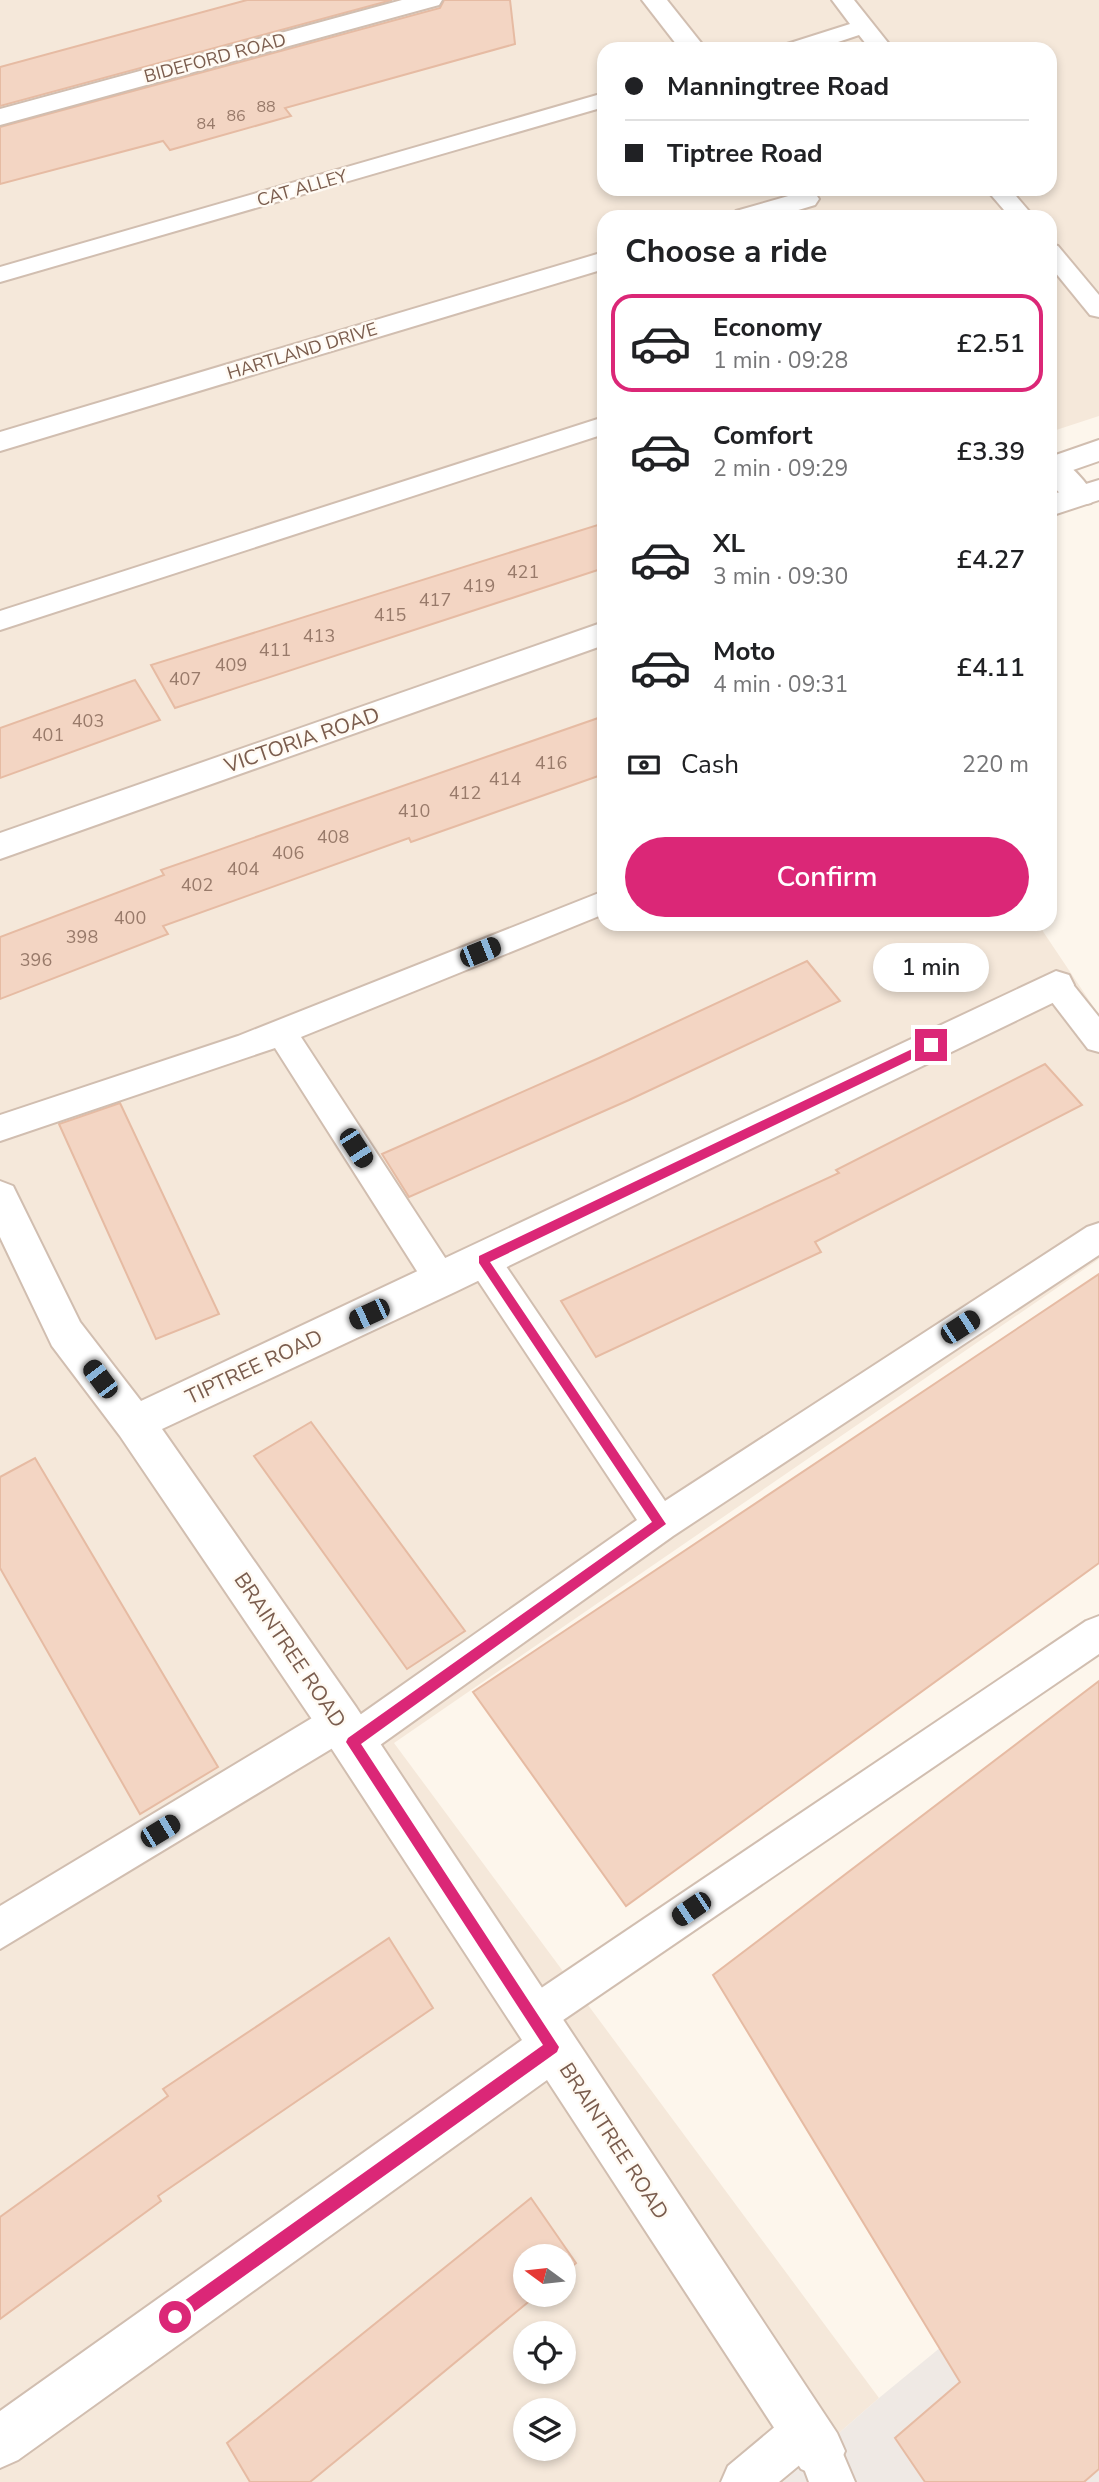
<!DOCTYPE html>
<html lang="en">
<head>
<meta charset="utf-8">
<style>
  :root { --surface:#fff; --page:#f2f2f2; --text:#202124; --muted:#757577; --line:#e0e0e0; --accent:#db2777 }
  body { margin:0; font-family:"Nunito Sans",sans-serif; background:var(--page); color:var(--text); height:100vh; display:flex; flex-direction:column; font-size:26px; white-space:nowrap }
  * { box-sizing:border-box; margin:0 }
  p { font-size:23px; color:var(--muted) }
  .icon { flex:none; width:38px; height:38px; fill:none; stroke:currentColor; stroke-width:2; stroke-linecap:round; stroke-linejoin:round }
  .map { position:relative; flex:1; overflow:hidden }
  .details { position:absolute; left:597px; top:210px; width:460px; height:721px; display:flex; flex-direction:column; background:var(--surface); border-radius:21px; box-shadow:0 4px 10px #0003 }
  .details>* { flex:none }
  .guide { position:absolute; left:597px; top:42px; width:460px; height:154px; border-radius:21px; box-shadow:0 4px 10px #0003; display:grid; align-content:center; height:154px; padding:0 28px; background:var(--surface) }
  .needle { width:46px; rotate:285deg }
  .controls { position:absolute; left:513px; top:2244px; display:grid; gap:14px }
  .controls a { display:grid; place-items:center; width:63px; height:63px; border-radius:50%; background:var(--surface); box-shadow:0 4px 10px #0003; font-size:35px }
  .end { position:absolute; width:32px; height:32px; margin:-16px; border:9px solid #db2777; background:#fff; box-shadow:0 0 0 4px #fff }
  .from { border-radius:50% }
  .bubble { position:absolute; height:49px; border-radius:24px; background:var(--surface); box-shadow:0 4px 10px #0003; font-size:23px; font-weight:600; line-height:49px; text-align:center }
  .car { position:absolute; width:21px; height:42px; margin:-21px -10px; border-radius:9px; box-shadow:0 0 5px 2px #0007; background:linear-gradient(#222 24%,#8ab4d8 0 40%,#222 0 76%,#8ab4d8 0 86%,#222 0) }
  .guide b { display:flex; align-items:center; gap:24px; height:66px; font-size:26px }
  .guide b+b { border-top:2px solid var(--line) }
  .guide i { width:18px; height:18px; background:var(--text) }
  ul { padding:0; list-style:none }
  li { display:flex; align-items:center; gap:21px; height:98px; margin:0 14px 10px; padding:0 14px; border:4px solid transparent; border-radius:21px }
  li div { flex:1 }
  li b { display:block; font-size:26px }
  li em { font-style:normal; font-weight:600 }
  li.active { border-color:var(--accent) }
  li>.icon { width:63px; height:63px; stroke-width:1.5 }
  h2 { padding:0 28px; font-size:32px; line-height:84px }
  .pay { display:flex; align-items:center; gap:18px; height:77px; padding:0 28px; font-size:26px }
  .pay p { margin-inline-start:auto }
  .primary-button { display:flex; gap:14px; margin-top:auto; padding:14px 28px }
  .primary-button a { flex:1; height:80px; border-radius:42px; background:var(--accent); color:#fff; font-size:28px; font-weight:600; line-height:80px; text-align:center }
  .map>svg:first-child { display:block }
</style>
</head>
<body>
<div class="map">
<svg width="1099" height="2482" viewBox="0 0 1099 2482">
  <rect width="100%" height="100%" fill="#fdf6ec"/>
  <path fill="#f5e8da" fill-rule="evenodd" d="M 0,0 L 1099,0 L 1099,416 L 1050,432 L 1050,217 L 604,217 L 604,924 L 1038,924 L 1099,1015 L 1099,1259 L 394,1743 L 879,2398 L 783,2482 L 0,2482 ZM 604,49 L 1050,49 L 1050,189 L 604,189 ZM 525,2256 L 564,2256 L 564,2294 L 525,2294 ZM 525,2333 L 564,2333 L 564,2371 L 525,2371 ZM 525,2410 L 564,2410 L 564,2448 L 525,2448 Z"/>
  <polygon fill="#efe9e4" points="1099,2217 1099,2482 783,2482 879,2398"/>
  <g fill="#f3d5c3" stroke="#e6bba3" stroke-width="2">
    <polygon points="247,0 392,0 0,106 0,67"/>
    <polygon points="444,0 510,0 515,44 285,108 291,116 170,150 163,141 0,184 0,127 440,8"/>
    <polygon points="604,523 604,568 175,708 151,665"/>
    <polygon points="135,680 160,720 0,778 0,728"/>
    <polygon points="604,716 604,774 411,842 409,838 163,926 168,934 0,999 0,937 164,875 161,870"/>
    <polygon points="807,961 840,1001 629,1100 409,1197 382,1154 599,1058"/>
    <polygon points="1045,1064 1082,1105 815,1242 821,1252 596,1357 561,1301 839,1173 836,1170"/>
    <polygon points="120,1103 219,1314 156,1339 59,1124"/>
    <polygon points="1099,1274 1099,1563 626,1906 473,1692"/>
    <polygon points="311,1422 465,1631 407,1669 254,1456"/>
    <polygon points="35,1458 218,1767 140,1814 0,1568 0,1477"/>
    <polygon points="1099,1681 1099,2469 1084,2482 925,2482 895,2438 960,2382 713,1975"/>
    <polygon points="389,1938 433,2008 158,2196 161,2201 0,2319 0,2217 168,2096 163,2089"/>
    <polygon points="531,2198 576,2263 564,2273 564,2256 525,2256 525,2294 538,2294 376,2428 310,2482 250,2482 227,2443"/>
  </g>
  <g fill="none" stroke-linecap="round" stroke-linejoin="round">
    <g stroke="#d1beb0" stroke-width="4">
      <g id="service">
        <polygon points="832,0 854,0 893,49 870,49 859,35 817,49 784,49 787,44 850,24"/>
        <polygon points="604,93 604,107 0,282 0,267"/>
        <polygon points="986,189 1010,189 1034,217 1010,217"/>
        <polygon points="1050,244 1058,246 1099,295 1099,317 1090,315 1050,266"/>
        <polygon points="604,417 604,434 0,630 0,611"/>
        <polygon points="604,891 604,914 301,1037 453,1270 458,1280 453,1290 441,1294 429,1290 275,1048 0,1141 0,1115 238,1036"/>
        <polygon points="1056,973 1067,977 1099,1017 1099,1052 1088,1049 1045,993 1041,985 1045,977"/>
        <polygon points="1099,1223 1099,1255 673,1536 366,1755 353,1760 340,1755 336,1746 0,1949 0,1906 327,1709 340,1704 353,1709 357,1717 637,1520 471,1270 466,1260 471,1250 483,1246 495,1250 665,1501 1087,1227"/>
        <polygon points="1099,1616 1099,1654 547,2031 533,2037 519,2031 513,2017 519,2003 1086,1621"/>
        <polygon points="805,2409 821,2415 827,2432 835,2435 855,2482 809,2482 802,2463 779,2482 721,2482 728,2466 789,2415"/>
      </g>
    </g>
    <g stroke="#d1beb0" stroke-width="4">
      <g id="minor">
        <polygon points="402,0 442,0 439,5 0,125 0,109"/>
        <polygon points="642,0 667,0 706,49 680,49"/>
        <polygon points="806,191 815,193 819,199 815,205 775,217 733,217 736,211"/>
        <polygon points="604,252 604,269 0,451 0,432"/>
        <path d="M 1050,455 C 1068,460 1085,481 1095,496 L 1091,503 C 1071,508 1063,496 1050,483 Z"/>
        <polygon points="1056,971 1069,975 1074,985 1069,995 455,1292 162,1429 356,1707 837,2433 845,2451 837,2469 819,2477 801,2469 547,2080 18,2460 0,2468 0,2411 522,2040 324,1737 120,1436 52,1346 0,1237 0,1181 13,1186 80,1322 141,1401"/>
      </g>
    </g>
    <g stroke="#d1beb0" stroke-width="4">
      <g id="tertiary">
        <polygon points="1099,440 1099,461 1050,478 1050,457"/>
        <polygon points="1099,480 1099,500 1050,516 1050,495"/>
        <polygon points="604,622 604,645 0,859 0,833"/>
      </g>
    </g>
    <use href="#service" fill="#fff" fill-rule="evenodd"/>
    <use href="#minor" fill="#fff" fill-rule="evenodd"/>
    <use href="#tertiary" fill="#fff" fill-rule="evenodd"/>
  </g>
  <polygon fill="#db2777" points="931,1040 935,1042 935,1048 490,1262 666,1524 361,1744 559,2047 557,2052 180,2322 170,2322 170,2311 543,2045 346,1742 348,1738 652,1522 479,1263 479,1256"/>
  <g text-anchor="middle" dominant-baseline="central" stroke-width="5" stroke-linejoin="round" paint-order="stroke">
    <g font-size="16" fill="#987a6a">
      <text x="266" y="107">88</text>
      <text x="236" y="116">86</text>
      <text x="206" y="124">84</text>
    </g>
    <g font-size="18" fill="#7a5c4d" stroke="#fffaf3">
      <text transform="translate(215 58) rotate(-15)">BIDEFORD ROAD</text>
      <text transform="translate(302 188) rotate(-16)">CAT ALLEY</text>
      <text transform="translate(302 351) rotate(-17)">HARTLAND DRIVE</text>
    </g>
    <g font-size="18" fill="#987a6a">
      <text x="523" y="572">421</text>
      <text x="479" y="586">419</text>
      <text x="435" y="600">417</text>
      <text x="390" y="615">415</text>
      <text x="319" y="636">413</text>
      <text x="275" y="650">411</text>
      <text x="231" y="665">409</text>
      <text x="185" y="679">407</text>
      <text x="88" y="721">403</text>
      <text x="48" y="735">401</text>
      <text x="551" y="763">416</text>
      <text x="505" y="779">414</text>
      <text x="465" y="793">412</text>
      <text x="414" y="811">410</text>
      <text x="333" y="837">408</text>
      <text x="288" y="853">406</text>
      <text x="243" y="869">404</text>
      <text x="197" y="885">402</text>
      <text x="130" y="918">400</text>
      <text x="82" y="937">398</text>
      <text x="36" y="960">396</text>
    </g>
    <g font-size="21" fill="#7a5c4d" stroke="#fffaf3">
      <text transform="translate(302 740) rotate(-19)">VICTORIA ROAD</text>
      <text transform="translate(254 1367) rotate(-25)">TIPTREE ROAD</text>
      <text transform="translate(290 1650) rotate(56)">BRAINTREE ROAD</text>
      <text transform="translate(614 2141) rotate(57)">BRAINTREE ROAD</text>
    </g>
  </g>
</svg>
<div class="controls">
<a><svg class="needle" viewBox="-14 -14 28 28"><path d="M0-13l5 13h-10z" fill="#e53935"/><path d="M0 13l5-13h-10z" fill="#757577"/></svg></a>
<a><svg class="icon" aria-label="locate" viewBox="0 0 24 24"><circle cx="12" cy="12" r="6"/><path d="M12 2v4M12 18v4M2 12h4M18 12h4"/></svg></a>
<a><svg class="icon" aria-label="layers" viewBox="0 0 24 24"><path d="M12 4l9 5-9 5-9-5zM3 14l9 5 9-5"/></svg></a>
</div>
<i class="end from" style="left:175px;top:2317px"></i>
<i class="end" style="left:931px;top:1045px"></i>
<div class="bubble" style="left:873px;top:943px;width:116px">1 min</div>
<i class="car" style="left:480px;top:952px;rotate:68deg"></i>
<i class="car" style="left:356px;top:1148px;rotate:147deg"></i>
<i class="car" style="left:369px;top:1314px;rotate:245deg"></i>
<i class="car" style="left:960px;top:1327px;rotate:57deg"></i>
<i class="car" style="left:100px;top:1379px;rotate:323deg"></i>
<i class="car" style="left:160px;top:1831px;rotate:59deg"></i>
<i class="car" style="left:691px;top:1909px;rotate:236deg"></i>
<div class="guide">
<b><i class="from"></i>Manningtree Road</b>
<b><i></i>Tiptree Road</b>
</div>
<section class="details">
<h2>Choose a ride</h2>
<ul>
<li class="active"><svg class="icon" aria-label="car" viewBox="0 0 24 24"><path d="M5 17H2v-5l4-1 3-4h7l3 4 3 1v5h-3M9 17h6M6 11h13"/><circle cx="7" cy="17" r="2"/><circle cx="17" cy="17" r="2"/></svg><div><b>Economy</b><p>1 min · 09:28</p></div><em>£2.51</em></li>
<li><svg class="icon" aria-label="car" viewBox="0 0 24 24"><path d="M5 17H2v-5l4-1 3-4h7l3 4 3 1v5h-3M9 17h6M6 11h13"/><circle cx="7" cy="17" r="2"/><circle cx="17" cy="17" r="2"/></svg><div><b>Comfort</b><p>2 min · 09:29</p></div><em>£3.39</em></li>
<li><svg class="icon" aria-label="car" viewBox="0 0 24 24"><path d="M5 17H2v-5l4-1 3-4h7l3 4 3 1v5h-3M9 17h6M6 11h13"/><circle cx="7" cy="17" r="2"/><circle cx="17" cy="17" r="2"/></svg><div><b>XL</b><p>3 min · 09:30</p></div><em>£4.27</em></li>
<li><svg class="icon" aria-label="car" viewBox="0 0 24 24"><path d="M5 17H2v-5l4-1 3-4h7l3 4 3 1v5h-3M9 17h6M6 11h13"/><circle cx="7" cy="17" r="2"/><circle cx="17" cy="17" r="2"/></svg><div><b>Moto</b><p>4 min · 09:31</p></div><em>£4.11</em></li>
</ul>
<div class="pay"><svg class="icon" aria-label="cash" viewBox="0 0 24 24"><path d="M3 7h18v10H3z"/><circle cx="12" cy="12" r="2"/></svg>Cash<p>220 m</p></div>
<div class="primary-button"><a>Confirm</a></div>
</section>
</div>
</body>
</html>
